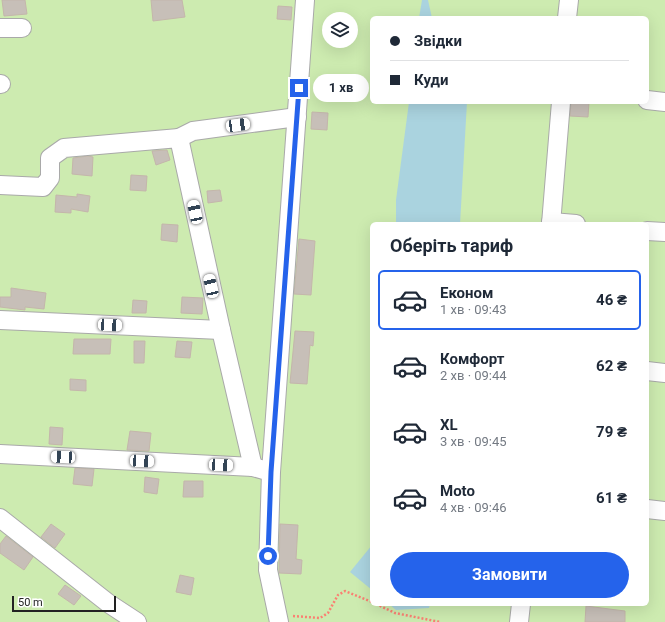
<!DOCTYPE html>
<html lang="uk">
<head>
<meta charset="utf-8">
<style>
  :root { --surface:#fff; --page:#f6f6f7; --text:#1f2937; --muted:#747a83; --line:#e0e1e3; --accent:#2563eb }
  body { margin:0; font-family:Roboto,sans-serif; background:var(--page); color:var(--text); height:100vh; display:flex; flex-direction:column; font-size:15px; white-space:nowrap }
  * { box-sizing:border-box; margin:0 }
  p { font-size:13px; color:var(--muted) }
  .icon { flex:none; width:22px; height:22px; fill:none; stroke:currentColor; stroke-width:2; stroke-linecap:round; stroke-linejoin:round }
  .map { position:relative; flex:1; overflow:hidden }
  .sheet { position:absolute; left:370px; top:222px; width:279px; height:384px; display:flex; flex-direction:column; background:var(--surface); border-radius:6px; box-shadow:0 4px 16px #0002 }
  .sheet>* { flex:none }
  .guide { position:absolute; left:370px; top:16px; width:279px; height:88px; border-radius:6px; box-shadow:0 4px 16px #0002; display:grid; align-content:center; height:88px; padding:0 20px; background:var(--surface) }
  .fabs { position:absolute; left:322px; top:12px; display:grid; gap:8px }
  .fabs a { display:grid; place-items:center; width:36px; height:36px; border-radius:50%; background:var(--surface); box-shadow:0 4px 16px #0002; font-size:20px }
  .scale { position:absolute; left:12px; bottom:10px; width:104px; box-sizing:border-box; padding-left:4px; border:2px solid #222; border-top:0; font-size:11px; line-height:14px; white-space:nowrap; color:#222; -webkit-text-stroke:3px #fff; paint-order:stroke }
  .end { position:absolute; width:18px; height:18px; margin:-9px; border:5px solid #2563eb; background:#fff; box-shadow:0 0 0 2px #fff }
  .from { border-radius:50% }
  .bubble { position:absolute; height:28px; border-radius:14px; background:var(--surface); box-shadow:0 4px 16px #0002; font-size:13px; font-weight:700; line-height:28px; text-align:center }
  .car { position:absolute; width:12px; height:24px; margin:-12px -6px; border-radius:5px; box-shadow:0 0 3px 1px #0007; background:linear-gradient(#fff 24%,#345 0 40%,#fff 0 76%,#345 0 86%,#fff 0) }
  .guide b { display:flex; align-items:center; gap:14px; height:38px; font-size:15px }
  .guide b+b { border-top:1px solid var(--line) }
  .guide i { width:10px; height:10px; background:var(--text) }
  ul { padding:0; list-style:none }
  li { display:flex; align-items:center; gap:12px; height:60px; margin:0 8px 6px; padding:0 12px; border:2px solid transparent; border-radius:6px }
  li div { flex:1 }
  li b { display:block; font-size:15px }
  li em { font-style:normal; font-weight:700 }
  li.current { border-color:var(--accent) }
  li>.icon { width:36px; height:36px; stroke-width:1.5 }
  h2 { padding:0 20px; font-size:18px; line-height:48px }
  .button { display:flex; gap:8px; margin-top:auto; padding:8px 20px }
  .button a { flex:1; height:46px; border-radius:24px; background:var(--accent); color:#fff; font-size:16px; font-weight:700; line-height:46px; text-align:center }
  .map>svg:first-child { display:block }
</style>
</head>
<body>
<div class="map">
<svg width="665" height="622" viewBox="0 0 665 622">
  <rect width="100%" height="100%" fill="#f2efe9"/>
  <path fill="#cdebb0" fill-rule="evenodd" d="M 0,0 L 665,0 L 665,622 L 0,622 ZM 372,18 L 647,18 L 647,102 L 372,102 ZM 329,19 L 351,19 L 351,41 L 329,41 ZM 372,224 L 647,224 L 647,604 L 372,604 Z"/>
  <g fill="#aad3df">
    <polygon points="422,0 428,0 432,18 419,18"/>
    <polygon points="409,102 467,102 460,224 396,224 396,200"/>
    <polygon points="372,545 372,590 350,572"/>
    <polygon points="389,604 430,604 429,608 396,610"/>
  </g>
  <g fill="#c7bfb8" stroke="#c4b6ab">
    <polygon points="2,0 25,0 27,14 4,16"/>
    <polygon points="151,0 182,0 185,17 153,21"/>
    <polygon points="278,6 292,7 291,20 277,19"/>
    <polygon points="571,102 589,102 588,117 570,116"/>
    <polygon points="312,112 328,113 327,130 311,129"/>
    <polygon points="167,150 170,160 156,165 152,151"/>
    <polygon points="88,156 93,157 92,176 72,174 73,158"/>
    <polygon points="131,175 147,176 146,191 130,190"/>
    <polygon points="220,190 222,201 208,203 207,191"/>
    <polygon points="77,194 90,196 88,212 71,209 71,213 55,212 56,195 77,197"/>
    <polygon points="162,224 178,225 177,242 161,240"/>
    <polygon points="299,239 315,241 311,295 294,294"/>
    <polygon points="11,288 46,293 44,309 25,307 25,310 0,307 0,297 11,297"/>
    <polygon points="182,297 203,298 202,314 181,313"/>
    <polygon points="133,300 147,301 146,313 132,313"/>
    <polygon points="295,331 314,332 313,346 310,345 307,384 290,383"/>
    <polygon points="74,339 111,339 110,354 73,354"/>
    <polygon points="134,341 145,341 144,363 134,363"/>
    <polygon points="177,341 192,342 190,358 175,357"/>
    <polygon points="70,379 86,380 86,391 70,390"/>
    <polygon points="50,427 63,428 62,445 49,444"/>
    <polygon points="130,431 151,433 149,451 127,450"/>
    <polygon points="75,468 94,469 92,486 73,484"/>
    <polygon points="145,477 159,479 157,494 144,492"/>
    <polygon points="184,481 203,481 203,497 183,497"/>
    <polygon points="51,524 65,534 55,548 41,537"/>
    <polygon points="280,524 298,525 296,559 302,560 301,574 279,573"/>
    <polygon points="6,536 33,557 24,570 0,553 0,544"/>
    <polygon points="180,575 194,578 191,595 176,592"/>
    <polygon points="65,585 81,596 74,605 58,594"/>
    <polygon points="586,606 625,611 625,622 585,622"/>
  </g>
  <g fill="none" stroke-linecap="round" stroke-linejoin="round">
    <g stroke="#a9a9a9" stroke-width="20">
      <g id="minor">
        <polyline points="567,18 569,0"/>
        <polyline points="0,28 22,28"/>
        <polyline points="0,84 1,84"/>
        <polyline points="647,100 665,102"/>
        <polyline points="179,138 193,131 297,117"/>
        <polyline points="0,185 43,187 50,178 50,158 64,148 179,138 221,330 253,467"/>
        <polyline points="551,222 576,224"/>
        <polyline points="551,224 561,102"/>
        <polyline points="647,231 665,232"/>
        <polyline points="0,320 221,330"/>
        <polyline points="647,371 665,373"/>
        <polyline points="0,454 253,467 264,470"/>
        <polyline points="647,509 665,511"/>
        <polyline points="0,518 108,603 137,622"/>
        <polyline points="279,622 268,570 271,472 305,0"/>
        <polyline points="519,622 521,604"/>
      </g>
    </g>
    <g stroke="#fa8072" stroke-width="2.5" stroke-dasharray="2 2" stroke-linecap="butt">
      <polyline points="376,604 395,613 440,622"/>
      <polyline points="293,616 320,618 328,613 338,595 345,591 372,602"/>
    </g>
    <use href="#minor" stroke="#fff" stroke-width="18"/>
  </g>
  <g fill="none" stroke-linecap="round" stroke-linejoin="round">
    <polyline stroke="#2563eb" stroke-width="5" points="268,556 271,472 299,88"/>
  </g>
</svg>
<div class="fabs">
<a><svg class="icon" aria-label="layers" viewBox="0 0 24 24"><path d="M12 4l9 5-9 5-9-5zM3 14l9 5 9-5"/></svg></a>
</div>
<div class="scale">50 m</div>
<i class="end from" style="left:268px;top:556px"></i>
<i class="end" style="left:299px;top:88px"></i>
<div class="bubble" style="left:313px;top:74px;width:56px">1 хв</div>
<i class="car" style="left:238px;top:125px;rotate:82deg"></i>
<i class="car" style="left:195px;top:212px;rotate:348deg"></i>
<i class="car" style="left:211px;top:286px;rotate:347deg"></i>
<i class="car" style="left:110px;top:325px;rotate:93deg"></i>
<i class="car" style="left:63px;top:457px;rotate:273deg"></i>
<i class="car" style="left:142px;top:461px;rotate:93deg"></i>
<i class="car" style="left:221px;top:465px;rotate:93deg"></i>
<div class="guide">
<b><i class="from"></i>Звідки</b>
<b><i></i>Куди</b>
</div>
<section class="sheet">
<h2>Оберіть тариф</h2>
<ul>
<li class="current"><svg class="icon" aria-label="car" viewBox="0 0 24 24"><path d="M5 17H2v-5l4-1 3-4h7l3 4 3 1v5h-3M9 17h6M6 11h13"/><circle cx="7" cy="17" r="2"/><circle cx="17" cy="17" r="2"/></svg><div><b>Економ</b><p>1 хв · 09:43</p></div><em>46 ₴</em></li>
<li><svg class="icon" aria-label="car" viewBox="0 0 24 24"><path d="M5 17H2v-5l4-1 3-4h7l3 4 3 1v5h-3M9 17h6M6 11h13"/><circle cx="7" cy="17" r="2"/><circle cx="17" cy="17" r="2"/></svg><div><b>Комфорт</b><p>2 хв · 09:44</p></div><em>62 ₴</em></li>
<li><svg class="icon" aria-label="car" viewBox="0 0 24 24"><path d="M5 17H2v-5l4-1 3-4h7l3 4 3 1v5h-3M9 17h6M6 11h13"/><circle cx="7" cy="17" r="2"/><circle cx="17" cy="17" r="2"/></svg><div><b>XL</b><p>3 хв · 09:45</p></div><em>79 ₴</em></li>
<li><svg class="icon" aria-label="car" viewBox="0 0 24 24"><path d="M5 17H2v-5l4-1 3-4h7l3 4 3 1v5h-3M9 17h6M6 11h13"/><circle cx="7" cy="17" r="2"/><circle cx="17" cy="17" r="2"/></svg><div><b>Moto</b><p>4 хв · 09:46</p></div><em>61 ₴</em></li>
</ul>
<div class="button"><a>Замовити</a></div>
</section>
</div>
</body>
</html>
